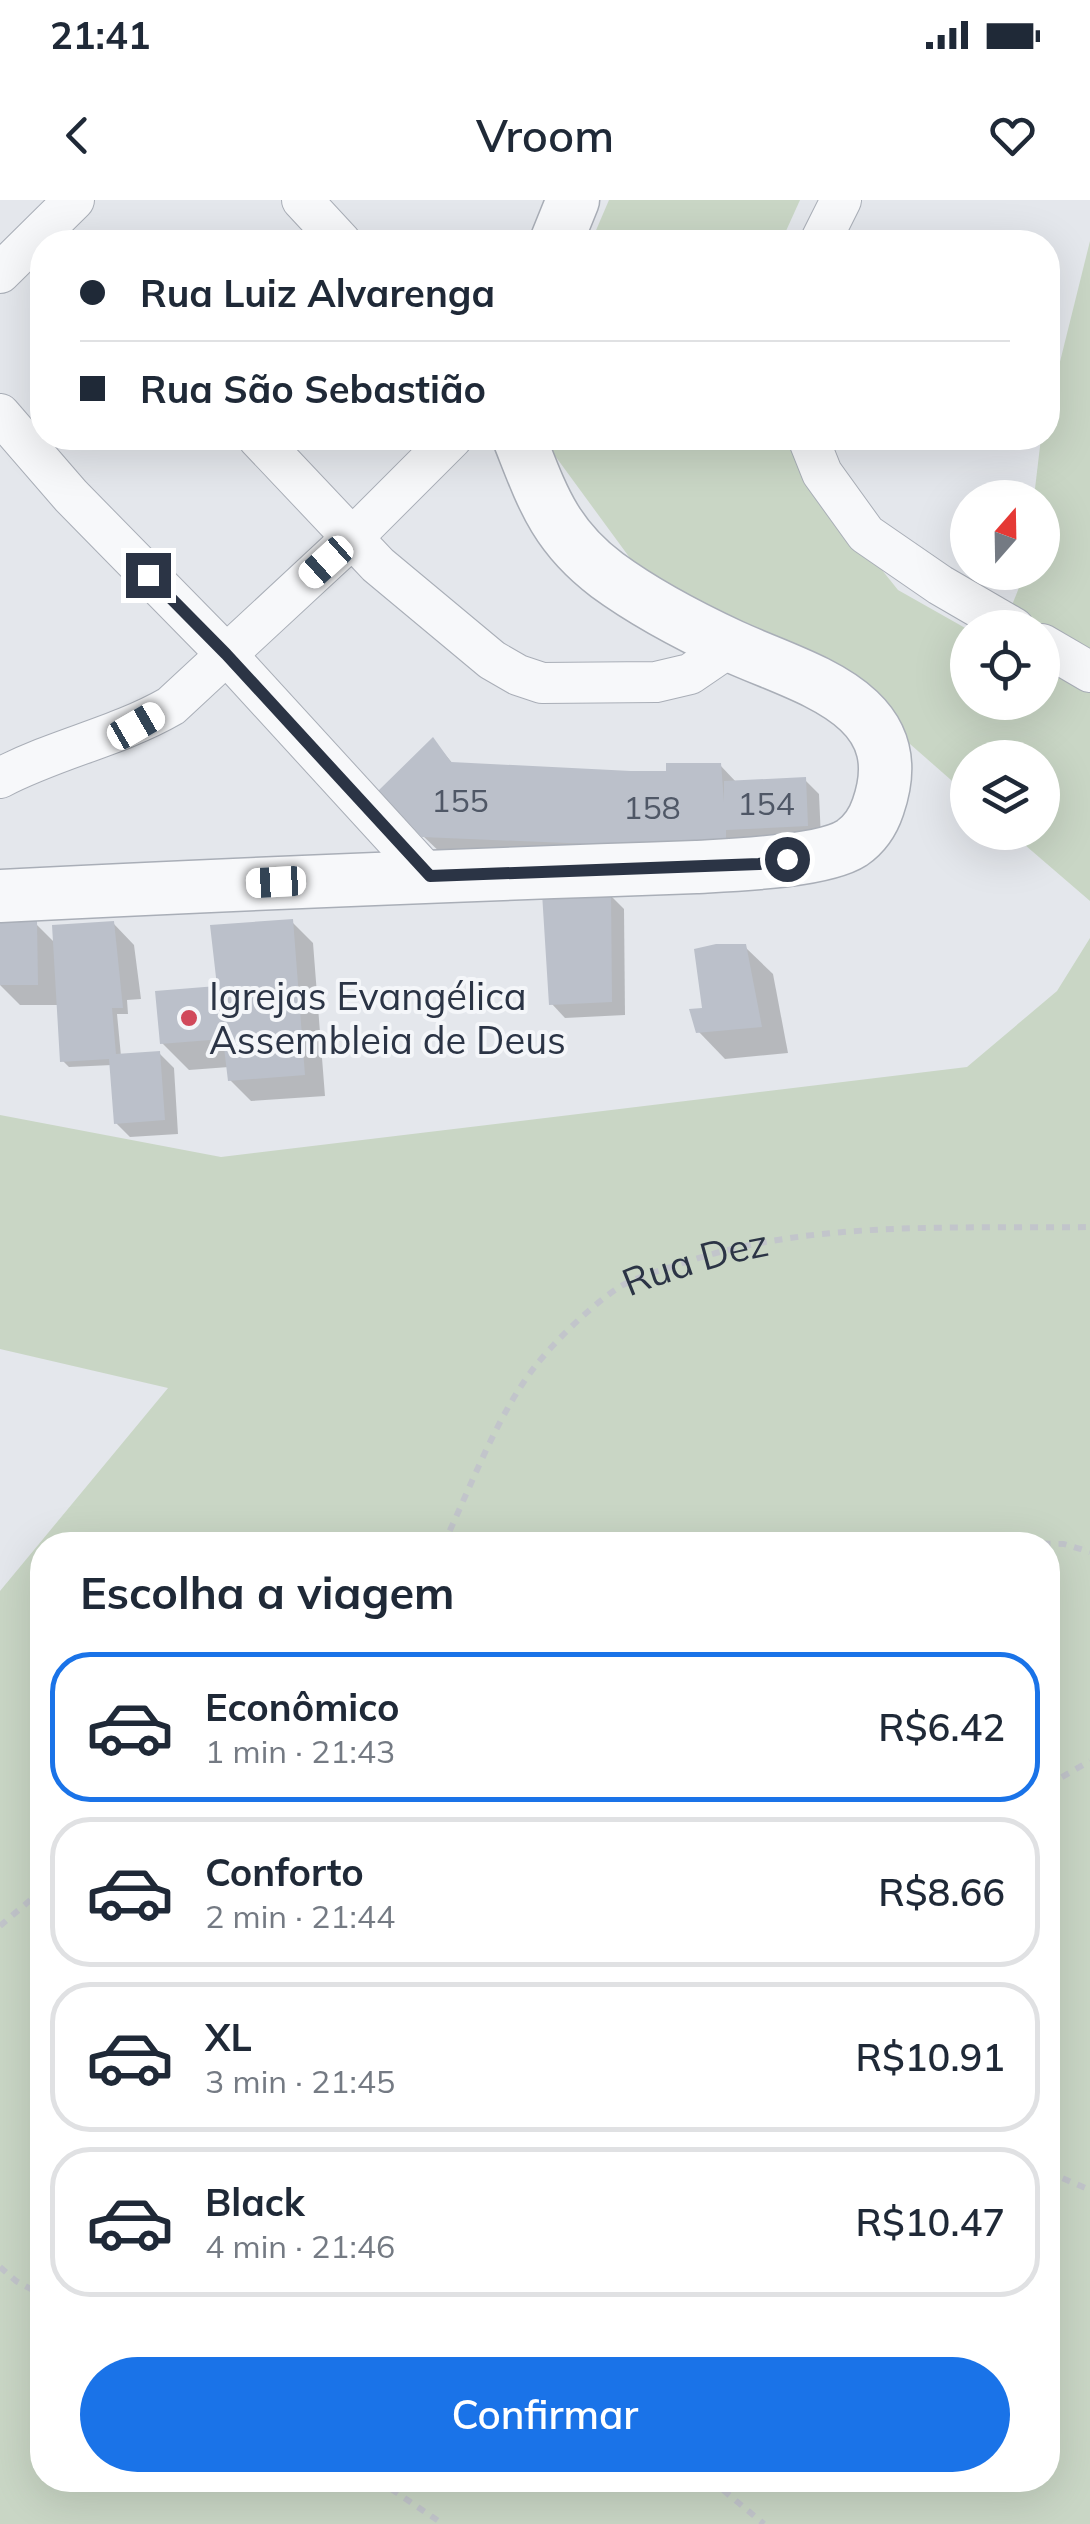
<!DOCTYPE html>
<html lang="pt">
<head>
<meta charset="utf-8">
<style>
  :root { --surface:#fff; --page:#f2f2f3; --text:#1f2937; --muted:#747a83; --line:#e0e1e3; --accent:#1a73e8 }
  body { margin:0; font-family:Mulish,sans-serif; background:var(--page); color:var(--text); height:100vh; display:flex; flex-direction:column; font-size:38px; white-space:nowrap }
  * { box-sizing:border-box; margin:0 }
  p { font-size:32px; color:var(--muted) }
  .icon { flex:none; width:55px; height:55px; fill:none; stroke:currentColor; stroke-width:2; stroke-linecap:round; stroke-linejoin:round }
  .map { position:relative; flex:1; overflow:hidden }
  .panel { position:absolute; left:30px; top:1332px; width:1030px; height:960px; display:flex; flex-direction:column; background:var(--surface); border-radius:40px; box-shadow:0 10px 40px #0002 }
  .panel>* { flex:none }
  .guide { position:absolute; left:30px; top:30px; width:1030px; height:220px; border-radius:40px; box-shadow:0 10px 40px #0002; display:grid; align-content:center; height:220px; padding:0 50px; background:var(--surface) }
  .needle { width:65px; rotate:20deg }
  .buttons { position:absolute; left:950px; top:280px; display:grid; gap:20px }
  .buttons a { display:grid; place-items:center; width:110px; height:110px; border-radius:50%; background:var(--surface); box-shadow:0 10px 40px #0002; font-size:50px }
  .end { position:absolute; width:45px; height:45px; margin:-22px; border:12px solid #2b3445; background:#fff; box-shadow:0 0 0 5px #fff }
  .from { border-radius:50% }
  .car { position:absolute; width:30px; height:60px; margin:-30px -15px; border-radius:12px; box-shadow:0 0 8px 2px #0007; background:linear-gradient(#fff 24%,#345 0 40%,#fff 0 76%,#345 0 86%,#fff 0) }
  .guide b { display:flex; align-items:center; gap:35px; height:95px; font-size:38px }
  .guide b+b { border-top:2px solid var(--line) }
  .guide i { width:25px; height:25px; background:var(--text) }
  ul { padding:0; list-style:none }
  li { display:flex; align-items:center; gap:30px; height:150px; margin:0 20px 15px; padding:0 30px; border:5px solid var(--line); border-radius:40px }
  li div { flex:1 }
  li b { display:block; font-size:38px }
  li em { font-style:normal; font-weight:600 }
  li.on { border-color:var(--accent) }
  li>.icon { width:90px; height:90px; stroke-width:1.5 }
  h2 { padding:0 50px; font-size:45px; line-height:120px }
  .cta { display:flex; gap:20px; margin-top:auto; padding:20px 50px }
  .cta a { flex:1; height:115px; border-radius:60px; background:var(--accent); color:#fff; font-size:40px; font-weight:600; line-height:115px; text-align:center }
  .status { display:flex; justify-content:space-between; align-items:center; height:70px; padding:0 50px; background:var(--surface); direction:ltr }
  .status svg { height:28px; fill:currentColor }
  header { display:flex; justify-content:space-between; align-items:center; height:130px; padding:0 50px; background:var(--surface); font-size:45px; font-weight:600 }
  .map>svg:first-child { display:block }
</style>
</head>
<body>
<div class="status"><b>21:41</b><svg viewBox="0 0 49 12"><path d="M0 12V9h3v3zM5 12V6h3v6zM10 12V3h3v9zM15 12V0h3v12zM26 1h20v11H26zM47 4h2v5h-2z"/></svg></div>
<header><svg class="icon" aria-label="back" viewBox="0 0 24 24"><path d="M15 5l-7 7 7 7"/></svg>Vroom<svg class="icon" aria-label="heart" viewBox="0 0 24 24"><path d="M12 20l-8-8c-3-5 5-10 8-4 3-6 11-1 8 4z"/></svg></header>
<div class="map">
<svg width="1090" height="2324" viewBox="0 0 1090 2324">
  <rect width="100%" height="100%" fill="#e4e7ec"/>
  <g fill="#c9d6c5" fill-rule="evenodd">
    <polygon points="609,0 800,0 781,42 591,42"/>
    <polygon points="1090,41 1090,701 1011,633 1042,632 1042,558 968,558 967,594 829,473 646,380 542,238 791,238 798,265 898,390 967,429 968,502 1042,502 1042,428 1003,427 1025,373 1042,372 1042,298 1034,297 1041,238 1048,238 1048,210"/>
    <path d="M 1090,738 L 1090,2324 L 0,2324 L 0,1391 L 168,1188 L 0,1149 L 0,915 L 221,957 L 967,867 L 1057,791 ZM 42,1345 L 1048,1345 L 1048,2280 L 42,2280 Z"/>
  </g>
  <g fill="#0003">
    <polygon points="433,540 454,565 669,573 720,565 737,583 805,580 819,594 821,639 445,657 423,636"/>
    <polygon points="610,695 624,709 625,815 565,818 551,803"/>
    <polygon points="292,722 313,743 325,896 251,901 230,880 229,867 189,870 162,843"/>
    <polygon points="113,723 134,745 141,799 127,800 128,814 117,814 121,856 160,854 174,868 178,934 130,937 116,923 112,865 69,867 63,861 60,805 20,805 0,785 0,725 36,724 55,743"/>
    <polygon points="745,747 773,774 788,853 725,859 698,831 705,811"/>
  </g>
  <g fill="#bbc0ca">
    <polygon points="433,537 451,562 631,571 666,571 666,563 721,563 724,602 724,581 806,577 808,626 726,630 726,640 638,646 422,637 378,591"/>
    <polygon points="611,692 612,802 549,805 542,693"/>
    <polygon points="293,719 305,875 228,881 223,839 160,844 155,791 217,786 210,725"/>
    <polygon points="37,721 38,785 0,785 0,722"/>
    <polygon points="114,721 123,808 112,808 116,854 160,851 165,920 114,924 109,859 60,862 52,725"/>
    <polygon points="716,744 746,744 762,827 696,833 689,809 702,808 694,749"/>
  </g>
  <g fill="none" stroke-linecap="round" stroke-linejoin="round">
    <g stroke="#a9aeb7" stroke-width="42">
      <g id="minor">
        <polyline points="302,0 341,42"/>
        <polyline points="820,42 841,0"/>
        <polyline points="0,73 74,0"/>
        <polyline points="0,214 71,296 226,454 430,677"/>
        <polyline points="258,238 378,365 492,460 518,475 542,483 656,482 690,474 731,446"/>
        <polyline points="808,238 822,273 866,334 940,385 1014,428"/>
        <polyline points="1042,444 1090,472"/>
        <path d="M 0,578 C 55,549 117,537 171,506 L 352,338 L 452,238"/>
      </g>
    </g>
    <g stroke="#a9aeb7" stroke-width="55">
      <g id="tertiary">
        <polyline points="556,42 573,0"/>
        <path d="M 0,696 C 232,684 464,675 696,667 C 732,665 823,662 852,643 C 865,634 873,622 878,607 C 914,503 804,479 732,446 C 689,426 645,403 607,375 C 554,335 542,296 519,238"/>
      </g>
    </g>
    <g stroke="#c2c5cb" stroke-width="6" stroke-dasharray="8 8" stroke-linecap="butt">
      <path id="s1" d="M 443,1345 C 471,1287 497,1214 537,1164 C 557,1139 594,1103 621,1086 C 637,1077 659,1071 677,1065 C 808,1019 953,1029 1090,1027"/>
      <polyline points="915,1345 933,1341 1064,1344 1090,1352"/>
      <polyline points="1048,1585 1090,1561"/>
      <polyline points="0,1726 42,1690"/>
      <polyline points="1048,1972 1090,1990"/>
      <polyline points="0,2067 16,2081 42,2095"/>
      <polyline points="378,2280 443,2324"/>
      <polyline points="711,2280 764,2324"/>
    </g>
    <use href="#minor" stroke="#f7f8fa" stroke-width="40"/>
    <use href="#tertiary" stroke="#f7f8fa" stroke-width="52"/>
  </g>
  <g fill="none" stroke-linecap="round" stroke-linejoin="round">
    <polyline stroke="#2b3445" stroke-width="12" points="148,375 226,454 430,676 759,664 787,659"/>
  </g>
  <circle fill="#d1495b" stroke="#f4f6f9" stroke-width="4" cx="189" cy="818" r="10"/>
  <g text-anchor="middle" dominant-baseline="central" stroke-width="8" stroke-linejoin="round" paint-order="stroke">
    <g font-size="32" fill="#4f5766">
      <text x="460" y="600">155</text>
      <text x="766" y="603">154</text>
      <text x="652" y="607">158</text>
    </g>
    <g font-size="38" fill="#2b3445" stroke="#f4f6f9" text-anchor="start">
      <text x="209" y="796">Igrejas Evangélica<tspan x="209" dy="44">Assembleia de Deus</tspan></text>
    </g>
    <g font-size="38" fill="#2b3445" stroke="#f4f6f9">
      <text stroke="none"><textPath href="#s1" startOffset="398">Rua Dez</textPath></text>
    </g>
  </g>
</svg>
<div class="buttons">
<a><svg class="needle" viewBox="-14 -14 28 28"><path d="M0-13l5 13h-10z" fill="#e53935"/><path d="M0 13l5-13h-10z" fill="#747a83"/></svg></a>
<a><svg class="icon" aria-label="locate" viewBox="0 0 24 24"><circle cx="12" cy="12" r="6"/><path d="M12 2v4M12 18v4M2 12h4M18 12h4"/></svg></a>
<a><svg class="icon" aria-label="layers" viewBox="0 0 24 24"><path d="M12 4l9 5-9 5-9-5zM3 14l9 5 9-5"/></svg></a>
</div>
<i class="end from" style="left:787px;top:659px"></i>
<i class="end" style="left:148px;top:375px"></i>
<i class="car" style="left:326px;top:362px;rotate:228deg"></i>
<i class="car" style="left:136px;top:526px;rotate:60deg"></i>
<i class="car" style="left:276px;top:682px;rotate:267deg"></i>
<div class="guide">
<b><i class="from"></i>Rua Luiz Alvarenga</b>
<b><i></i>Rua São Sebastião</b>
</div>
<section class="panel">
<h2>Escolha a viagem</h2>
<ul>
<li class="on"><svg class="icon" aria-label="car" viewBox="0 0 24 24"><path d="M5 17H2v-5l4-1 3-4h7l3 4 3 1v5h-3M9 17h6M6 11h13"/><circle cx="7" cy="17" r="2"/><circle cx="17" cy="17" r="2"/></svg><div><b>Econômico</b><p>1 min · 21:43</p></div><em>R$6.42</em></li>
<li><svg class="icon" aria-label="car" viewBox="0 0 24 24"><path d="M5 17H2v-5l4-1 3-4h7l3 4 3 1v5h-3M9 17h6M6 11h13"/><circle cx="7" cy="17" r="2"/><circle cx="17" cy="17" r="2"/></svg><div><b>Conforto</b><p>2 min · 21:44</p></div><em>R$8.66</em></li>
<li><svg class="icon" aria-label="car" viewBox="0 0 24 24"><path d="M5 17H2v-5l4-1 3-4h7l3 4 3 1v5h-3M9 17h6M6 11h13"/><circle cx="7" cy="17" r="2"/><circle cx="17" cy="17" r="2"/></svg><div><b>XL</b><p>3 min · 21:45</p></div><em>R$10.91</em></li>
<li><svg class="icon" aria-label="car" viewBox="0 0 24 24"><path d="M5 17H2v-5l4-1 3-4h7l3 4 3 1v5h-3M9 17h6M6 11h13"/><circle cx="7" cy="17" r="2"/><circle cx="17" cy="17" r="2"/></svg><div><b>Black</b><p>4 min · 21:46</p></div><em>R$10.47</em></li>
</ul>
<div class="cta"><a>Confirmar</a></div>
</section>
</div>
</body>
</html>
